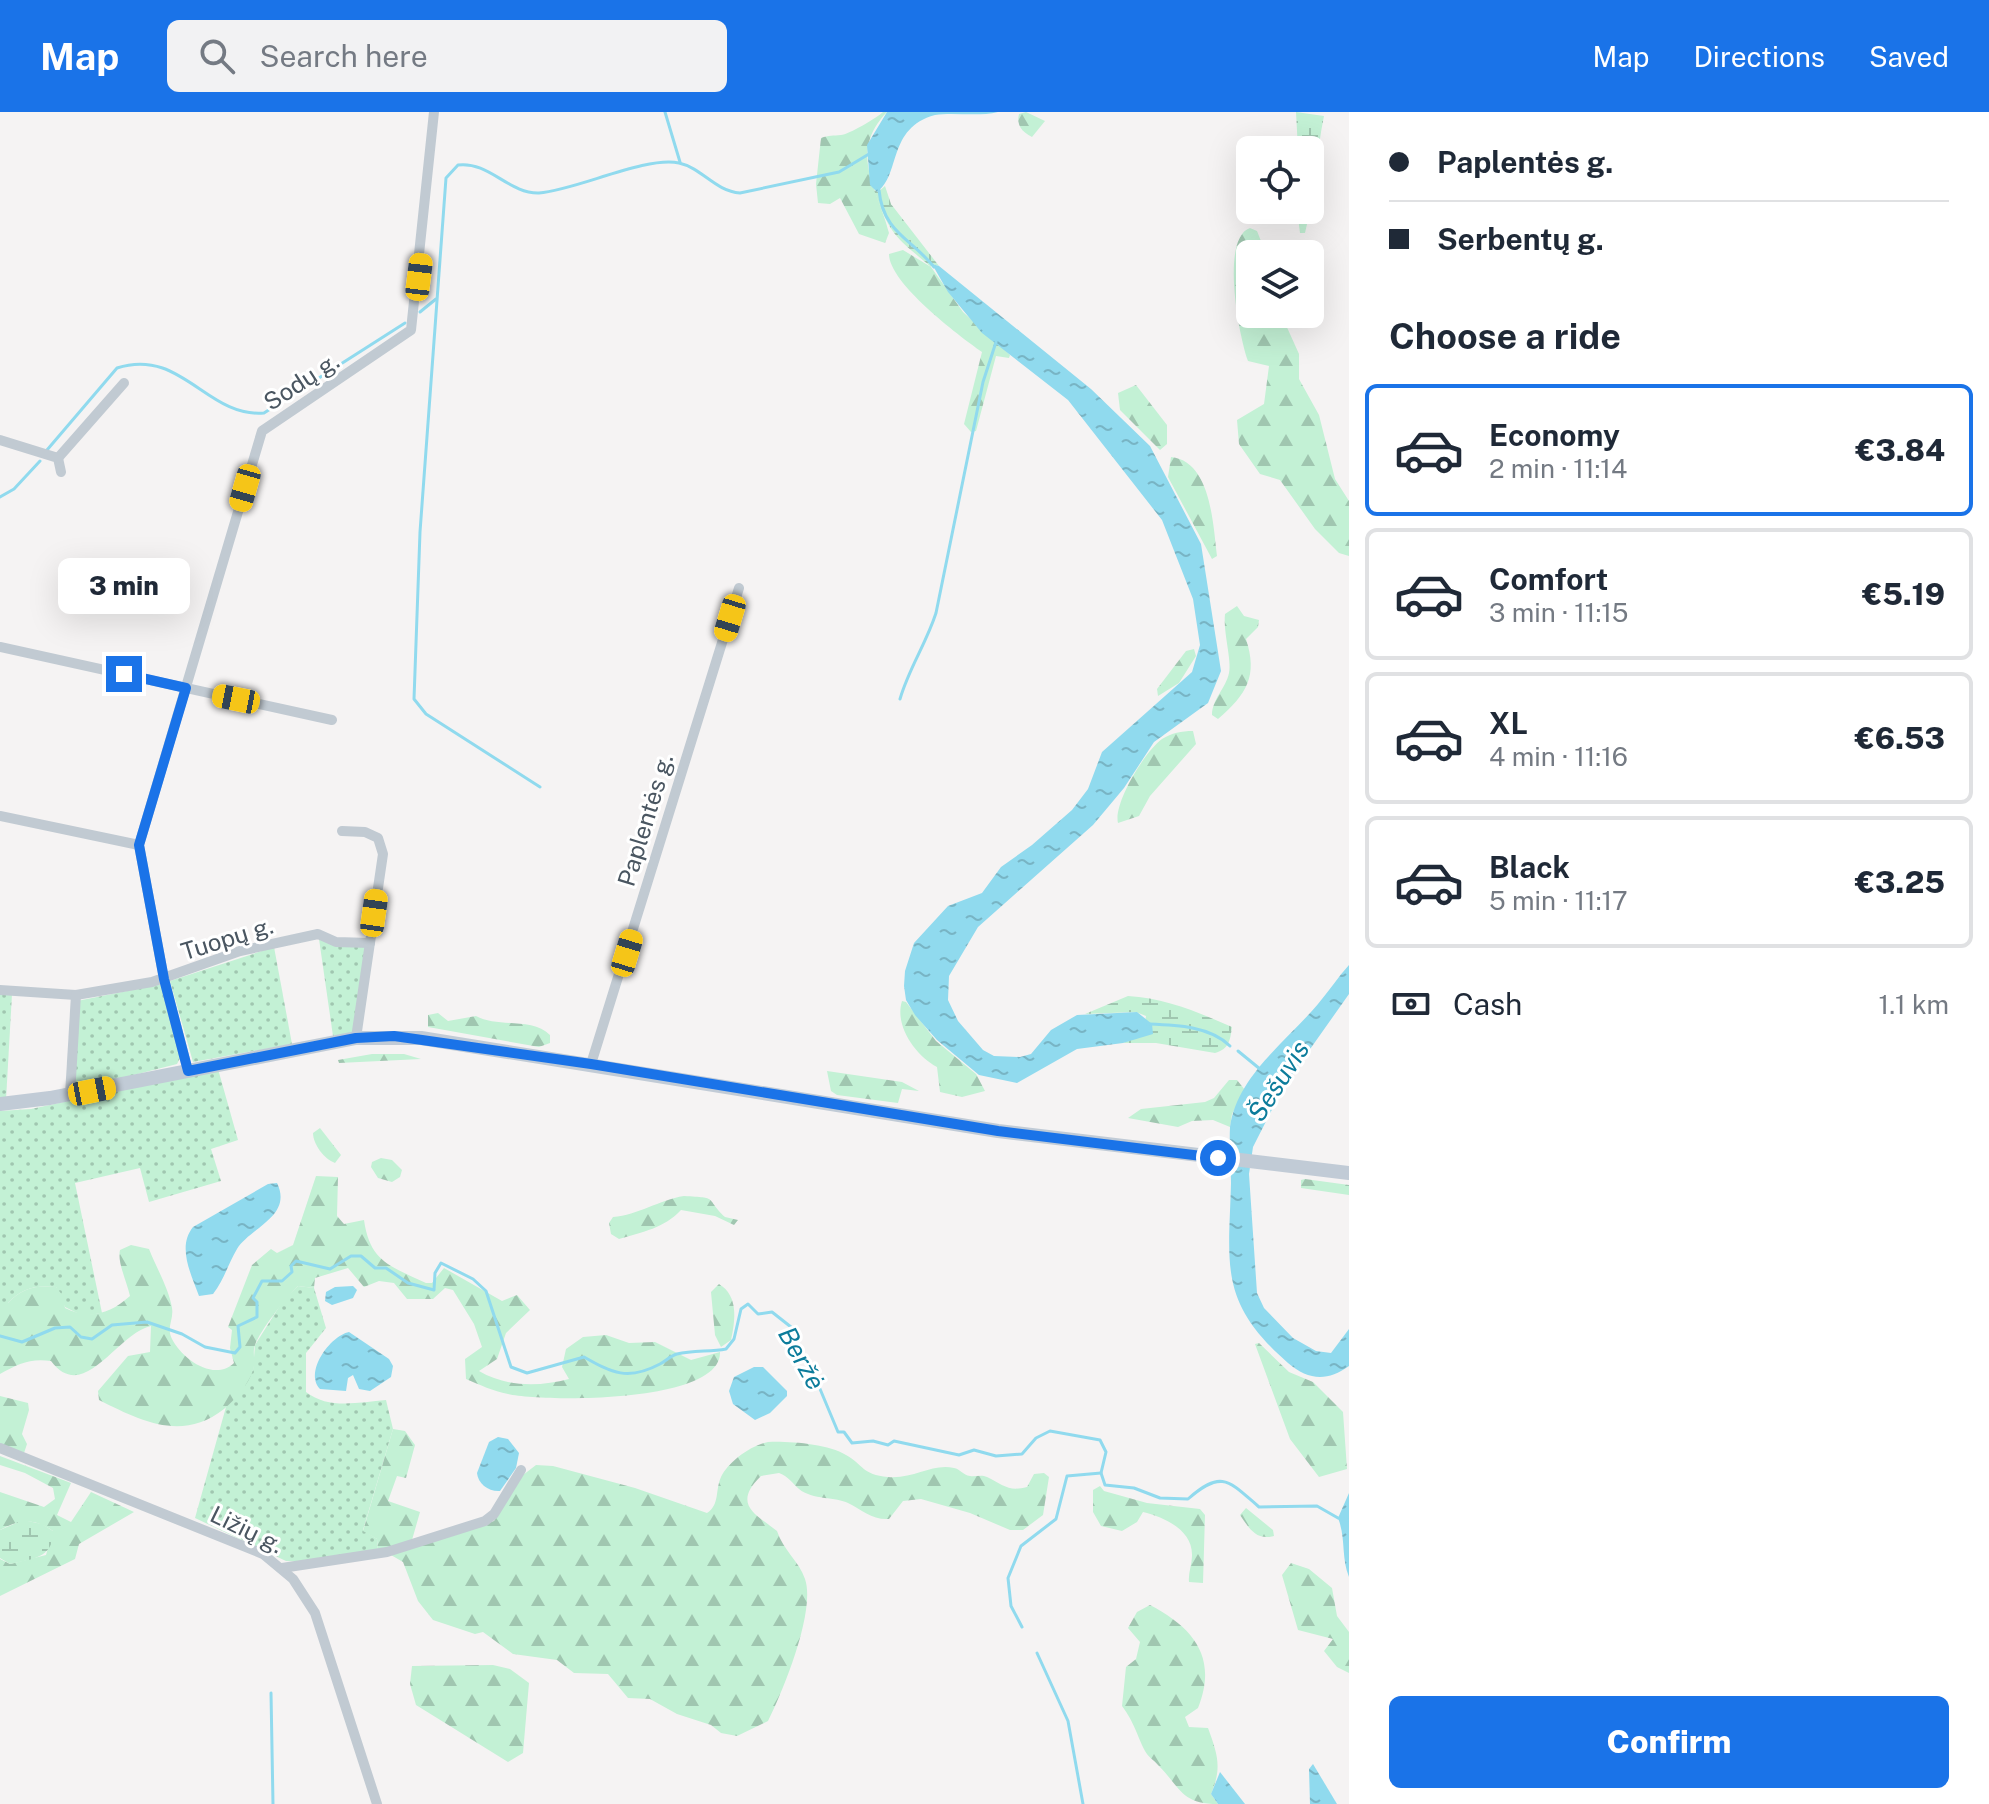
<!DOCTYPE html>
<html lang="en">
<head>
<meta charset="utf-8">
<style>
  :root { --surface:#fff; --page:#f2f2f3; --text:#1f2937; --muted:#747a83; --line:#e0e1e3; --accent:#1a73e8 }
  body { margin:0; font-family:"Public Sans",sans-serif; background:var(--page); color:var(--text); height:100vh; display:flex; flex-direction:column; font-size:30px; white-space:nowrap }
  * { box-sizing:border-box; margin:0 }
  p { font-size:26px; color:var(--muted) }
  .icon { flex:none; width:44px; height:44px; fill:none; stroke:currentColor; stroke-width:2; stroke-linecap:round; stroke-linejoin:round }
  .map { position:relative; flex:1; overflow:hidden }
  .details { display:flex; flex-direction:column; background:var(--surface); width:640px }
  .details>* { flex:none }
  .guide { display:grid; align-content:center; height:176px; padding:0 40px; background:var(--surface) }
  .tools { position:absolute; left:1236px; top:24px; display:grid; gap:16px }
  .tools a { display:grid; place-items:center; width:88px; height:88px; border-radius:12px; background:var(--surface); box-shadow:0 8px 32px #0002; font-size:40px }
  .end { position:absolute; width:36px; height:36px; margin:-18px; border:10px solid #1a73e8; background:#fff; box-shadow:0 0 0 4px #fff }
  .from { border-radius:50% }
  .bubble { position:absolute; height:56px; border-radius:12px; background:var(--surface); box-shadow:0 8px 32px #0002; font-size:26px; font-weight:800; line-height:56px; text-align:center }
  .car { position:absolute; width:24px; height:48px; margin:-24px -12px; border-radius:10px; box-shadow:0 0 6px 2px #0007; background:linear-gradient(#f5c518 24%,#345 0 40%,#f5c518 0 76%,#345 0 86%,#f5c518 0) }
  .guide b { display:flex; align-items:center; gap:28px; height:76px; font-size:30px }
  .guide b+b { border-top:2px solid var(--line) }
  .guide i { width:20px; height:20px; background:var(--text) }
  ul { padding:0; list-style:none }
  li { display:flex; align-items:center; gap:24px; height:132px; margin:0 16px 12px; padding:0 24px; border:4px solid var(--line); border-radius:12px }
  li div { flex:1 }
  li b { display:block; font-size:30px }
  li em { font-style:normal; font-weight:800 }
  li.active { border-color:var(--accent) }
  li>.icon { width:72px; height:72px; stroke-width:1.5 }
  h2 { padding:0 40px; font-size:36px; line-height:96px }
  .pay { display:flex; align-items:center; gap:20px; height:88px; padding:0 40px; font-size:30px }
  .pay p { margin-inline-start:auto }
  .action { display:flex; gap:16px; margin-top:auto; padding:16px 40px }
  .action a { flex:1; height:92px; border-radius:12px; background:var(--accent); color:#fff; font-size:32px; font-weight:800; line-height:92px; text-align:center }
  header { display:flex; align-items:center; gap:48px; box-sizing:border-box; height:112px; padding:0 40px; background:var(--accent); color:#fff }
  header strong { font-size:38px }
  nav { display:flex; gap:44px; margin-inline-start:auto; font-size:28px }
  .search { width:560px; height:72px; background:var(--page); display:flex; align-items:center; gap:20px; box-sizing:border-box; padding:0 28px; border-radius:12px; color:var(--muted); font-size:30px }
  main { display:flex; flex:1; min-height:0 }
  .map>svg:first-child { display:block }
</style>
</head>
<body>
<header>
<strong>Map</strong>
<div class="search"><svg class="icon" aria-label="search" viewBox="0 0 24 24"><circle cx="10" cy="10" r="6"/><path d="M15 15l6 6"/></svg>Search here</div>
<nav><a>Map</a><a>Directions</a><a>Saved</a></nav>
</header>
<main>
<div class="map">
<svg width="1349" height="1692" viewBox="0 0 1349 1692">
  <defs>
    <pattern id="grass-dots" width="8" height="8" patternUnits="userSpaceOnUse" patternTransform="scale(2)"><rect width="8" height="8" fill="#c3f1d5"/><path d="M2 2h.1M6 6h.1" fill="none" stroke="#a0c6b0" stroke-width="1.8" stroke-linecap="round"/></pattern>
    <pattern id="forest-firs" width="22" height="20" patternUnits="userSpaceOnUse" patternTransform="scale(2)"><rect width="22" height="20" fill="#c3f1d5"/><path d="M5 1l3.5 6h-7zM16 11l3.5 6h-7z" fill="#a0c6b0"/></pattern>
    <pattern id="wetland-marsh" width="20" height="14" patternUnits="userSpaceOnUse" patternTransform="scale(2)"><rect width="20" height="14" fill="#c3f1d5"/><path d="M1 5h8M5 5V1M11 12h8M15 12V8" fill="none" stroke="#a0c6b0"/></pattern>
    <pattern id="water-ripples" width="26" height="14" patternUnits="userSpaceOnUse" patternTransform="scale(2)"><rect width="26" height="14" fill="#90daee"/><path d="M2 4q2-2 4 0t4 0M15 11q2-2 4 0t4 0" fill="none" stroke="#78b4c4"/></pattern>
  </defs>
  <rect width="100%" height="100%" fill="#f5f3f3"/>
  <g fill="url(#grass-dots)">
    <polygon points="319,827 367,833 354,920 333,924"/>
    <polygon points="274,835 292,932 193,950 170,869"/>
    <polygon points="162,872 180,946 177,952 67,980 72,890"/>
    <polygon points="0,881 12,882 6,988 0,988"/>
    <path d="M 218,957 L 238,1028 L 211,1037 L 221,1069 L 149,1090 L 140,1056 L 75,1071 L 102,1201 L 83,1204 L 65,1195 L 56,1175 C 35,1173 22,1176 8,1191 L 0,1191 L 0,999 L 31,997 Z"/>
    <path d="M 298,1174 L 314,1176 L 326,1216 L 306,1241 L 306,1280 C 329,1298 359,1290 386,1288 L 393,1317 L 363,1418 L 377,1427 L 378,1439 L 313,1450 L 286,1449 L 195,1406 L 226,1295 L 253,1258 L 255,1233 L 284,1187 Z"/>
  </g>
  <g fill="url(#forest-firs)">
    <path d="M 883,0 L 887,0 C 847,41 879,78 889,121 L 885,131 L 859,122 L 840,86 L 830,92 L 818,91 L 816,72 L 821,26 C 829,23 833,24 841,23 C 848,23 878,5 883,0 Z"/>
    <path d="M 1026,0 L 1045,9 L 1032,25 C 1022,20 1016,13 1019,2 Z"/>
    <path d="M 1250,116 L 1257,119 L 1261,129 L 1273,142 L 1250,142 L 1250,202 L 1281,202 L 1299,242 L 1299,267 L 1319,303 L 1335,367 L 1349,389 L 1349,444 L 1339,441 L 1315,417 L 1280,368 L 1260,362 L 1239,332 L 1237,308 L 1264,292 L 1269,254 L 1248,249 C 1239,225 1220,126 1250,116 Z"/>
    <path d="M 903,138 L 931,155 L 963,200 L 1010,243 L 1009,246 L 996,244 L 976,319 L 971,320 L 964,312 L 982,240 C 958,223 889,171 889,142 Z"/>
    <polygon points="1136,273 1167,313 1167,332 1160,338 1120,298 1118,281"/>
    <path d="M 1171,345 C 1211,349 1213,412 1217,444 L 1212,447 L 1168,365 Z"/>
    <path d="M 1237,494 L 1244,504 L 1259,508 L 1258,515 L 1246,527 C 1258,564 1247,582 1218,607 L 1212,603 C 1212,587 1226,576 1229,561 C 1232,549 1223,520 1225,502 Z"/>
    <polygon points="1194,537 1196,544 1179,571 1158,584 1157,577 1186,539"/>
    <path d="M 1193,619 L 1196,632 L 1150,684 L 1139,704 L 1118,711 C 1113,691 1146,638 1162,627 C 1172,621 1181,619 1193,619 Z"/>
    <path d="M 902,889 L 906,890 L 936,929 L 976,962 L 985,979 L 962,985 L 940,980 L 937,955 C 916,944 894,914 902,889 Z"/>
    <path d="M 438,901 L 448,909 L 476,904 C 497,916 532,905 550,923 L 550,931 L 539,935 L 428,915 L 428,903 Z"/>
    <polygon points="372,942 404,942 421,947 339,951 338,948"/>
    <polygon points="827,959 902,970 919,979 902,977 898,991 837,983 831,979"/>
    <polygon points="1229,968 1237,968 1245,978 1232,1002 1230,1015 1213,1008 1192,1009 1178,1015 1128,1006 1141,997 1205,990 1214,986"/>
    <path d="M 320,1016 L 341,1043 L 335,1051 C 324,1047 313,1032 313,1021 Z"/>
    <polygon points="381,1046 392,1048 402,1058 400,1065 392,1070 378,1066 371,1055 372,1050"/>
    <path d="M 316,1064 L 338,1065 L 337,1104 L 344,1112 L 364,1108 C 370,1150 390,1154 426,1171 L 432,1171 L 444,1156 L 502,1189 L 517,1183 L 530,1198 L 506,1221 L 497,1247 L 479,1259 C 506,1275 539,1275 569,1267 L 562,1255 L 566,1237 L 583,1225 L 606,1223 L 629,1231 L 655,1230 L 691,1248 L 720,1240 C 722,1292 543,1290 508,1282 C 493,1279 480,1273 466,1267 L 465,1247 L 482,1235 L 474,1212 L 453,1178 L 445,1176 L 433,1187 L 407,1187 L 394,1171 L 379,1169 L 364,1175 L 348,1156 L 315,1166 L 314,1176 L 298,1174 C 286,1185 260,1219 255,1233 C 252,1241 256,1250 253,1258 C 249,1272 235,1288 224,1297 C 182,1330 141,1309 99,1288 L 98,1279 L 128,1244 L 150,1240 L 151,1214 C 117,1221 84,1293 51,1249 C 30,1246 18,1252 0,1262 L 0,1191 L 8,1191 C 22,1176 35,1173 56,1175 L 63,1184 L 65,1196 C 89,1208 110,1202 130,1184 C 127,1170 117,1150 120,1138 L 131,1133 L 149,1137 C 156,1155 169,1177 172,1196 C 174,1208 166,1215 172,1227 C 182,1247 214,1270 234,1251 L 230,1236 L 232,1218 L 228,1215 L 252,1153 L 271,1137 L 277,1141 L 293,1133 Z"/>
    <polygon points="1305,1067 1349,1073 1349,1083 1301,1076 1301,1068"/>
    <path d="M 684,1084 C 720,1086 704,1085 725,1105 L 738,1108 L 734,1113 L 715,1104 L 681,1098 C 664,1116 643,1120 619,1127 L 611,1122 L 609,1111 L 613,1105 C 638,1103 659,1088 684,1084 Z"/>
    <path d="M 719,1172 C 739,1184 735,1209 731,1228 L 721,1235 L 715,1223 L 711,1180 Z"/>
    <polygon points="1259,1231 1289,1260 1313,1270 1343,1300 1347,1357 1319,1365 1290,1327 1255,1232"/>
    <polygon points="0,1284 28,1291 29,1298 22,1322 27,1332 24,1341 0,1334"/>
    <polygon points="393,1317 405,1319 415,1333 406,1366 397,1364 388,1389 420,1400 412,1428 378,1439 377,1427 363,1419"/>
    <path d="M 768,1330 C 789,1329 828,1332 846,1343 C 863,1352 862,1363 888,1365 C 915,1367 932,1351 954,1356 C 960,1357 963,1363 970,1364 C 976,1365 981,1362 987,1365 C 1004,1373 1008,1380 1027,1375 L 1034,1362 L 1044,1361 L 1049,1365 L 1043,1403 L 1023,1418 L 1010,1418 L 970,1401 L 921,1387 L 903,1389 L 889,1407 C 872,1408 862,1398 848,1391 C 837,1385 812,1388 799,1377 C 792,1371 789,1365 779,1361 L 761,1364 C 731,1393 757,1403 777,1419 C 783,1438 799,1449 805,1467 C 816,1499 783,1579 768,1609 L 737,1624 L 721,1621 L 711,1613 L 677,1602 L 650,1587 L 628,1586 L 608,1562 L 574,1561 L 557,1548 L 513,1542 L 483,1520 L 475,1522 L 433,1508 L 418,1489 L 403,1450 L 391,1443 L 494,1409 L 523,1363 L 536,1353 L 553,1354 L 635,1376 L 707,1401 C 720,1393 715,1378 721,1365 C 728,1350 751,1333 768,1330 Z"/>
    <path d="M 0,1344 L 71,1371 L 57,1403 L 71,1410 L 91,1380 L 134,1400 L 79,1432 L 75,1447 L 0,1484 L 0,1447 L 10,1452 L 46,1443 L 53,1419 C 34,1406 20,1407 0,1418 L 0,1380 L 44,1395 L 55,1387 L 53,1376 L 25,1361 L 0,1353 Z"/>
    <path d="M 1100,1374 L 1104,1379 L 1147,1391 L 1200,1397 L 1205,1403 L 1203,1471 L 1189,1470 C 1188,1461 1192,1453 1192,1444 C 1193,1418 1164,1405 1143,1400 L 1137,1410 L 1122,1419 L 1101,1414 L 1093,1400 L 1093,1378 Z"/>
    <path d="M 1246,1396 L 1273,1418 L 1274,1424 C 1256,1429 1249,1416 1240,1403 Z"/>
    <polygon points="1291,1451 1309,1457 1332,1476 1337,1504 1349,1520 1349,1561 1337,1555 1324,1539 1333,1527 1298,1518 1282,1463"/>
    <path d="M 1150,1493 C 1194,1516 1218,1546 1198,1596 L 1185,1605 L 1189,1615 L 1208,1616 C 1218,1643 1222,1656 1211,1682 L 1218,1692 C 1181,1692 1181,1676 1158,1653 C 1154,1648 1148,1645 1145,1639 C 1136,1621 1135,1612 1122,1594 L 1126,1555 L 1136,1547 L 1140,1530 L 1128,1516 L 1137,1500 Z"/>
    <polygon points="493,1553 510,1557 529,1571 523,1641 508,1650 416,1593 410,1572 412,1554"/>
  </g>
  <g fill="url(#wetland-marsh)">
    <path d="M 1296,0 L 1324,4 C 1316,42 1315,82 1305,121 L 1300,121 L 1297,98 L 1310,98 L 1310,38 L 1298,38 Z"/>
    <path d="M 885,74 L 891,92 L 939,154 L 932,152 L 931,155 C 895,124 891,125 874,78 L 878,80 Z"/>
    <path d="M 1128,884 C 1165,886 1198,900 1232,915 C 1230,929 1229,937 1215,941 L 1156,931 L 1123,931 L 1143,923 L 1146,904 L 1136,900 L 1085,902 Z"/>
    <path d="M 23,1408 L 42,1412 L 53,1419 C 54,1446 32,1447 10,1452 L 0,1446 L 0,1418 Z"/>
  </g>
  <g fill="url(#water-ripples)">
    <path d="M 887,0 L 998,0 C 978,5 954,0 935,3 C 887,16 901,63 877,80 L 870,73 L 867,33 Z"/>
    <polygon points="932,152 939,154 1091,277 1150,334 1201,432 1221,559 1208,591 1154,630 1124,676 1093,713 978,815 949,864 948,888 958,909 983,938 994,944 1020,945 1031,942 1051,918 1077,903 1137,900 1152,912 1153,922 1123,931 1077,937 1017,971 979,963 937,928 915,903 906,888 904,874 905,859 914,831 948,794 982,781 1001,755 1032,733 1072,698 1088,677 1102,640 1192,560 1200,533 1193,487 1162,408 1068,288 982,221 948,180"/>
    <path d="M 1349,853 L 1349,882 L 1284,974 L 1253,1035 L 1249,1062 L 1257,1181 L 1264,1196 L 1293,1226 L 1316,1239 L 1331,1241 L 1349,1217 L 1349,1254 C 1327,1270 1308,1268 1288,1251 C 1218,1190 1229,1153 1231,1071 C 1231,1052 1229,1034 1230,1015 C 1237,964 1287,929 1318,892 C 1329,879 1338,865 1349,853 Z"/>
    <path d="M 277,1071 C 293,1104 251,1115 237,1137 C 228,1152 224,1168 213,1182 L 199,1184 C 191,1162 177,1135 193,1115 L 268,1072 Z"/>
    <polygon points="353,1174 357,1178 353,1186 332,1193 325,1189 326,1180 335,1175"/>
    <path d="M 349,1220 L 389,1247 L 393,1254 L 391,1265 L 370,1279 L 359,1277 L 353,1263 L 348,1266 L 346,1279 L 320,1277 C 304,1260 330,1224 349,1220 Z"/>
    <polygon points="754,1255 763,1255 787,1279 787,1284 770,1301 755,1308 733,1292 729,1279 734,1265"/>
    <path d="M 498,1325 L 508,1327 L 519,1341 L 516,1356 L 500,1379 C 489,1380 478,1372 477,1361 L 489,1330 Z"/>
    <path d="M 1349,1381 L 1349,1465 C 1341,1445 1346,1426 1338,1406 Z"/>
    <polygon points="1313,1652 1337,1692 1310,1692 1309,1657"/>
    <polygon points="1220,1660 1245,1692 1218,1692 1211,1682"/>
  </g>
  <g fill="none" stroke-linecap="round" stroke-linejoin="round">
    <g stroke="#90daee" stroke-width="3">
      <polyline points="665,0 680,50"/>
      <path d="M 879,78 C 883,121 912,127 934,155"/>
      <polyline points="420,200 436,187"/>
      <path d="M 47,338 L 117,256 C 181,235 207,306 264,301 L 405,211"/>
      <polyline points="0,385 14,377 40,349"/>
      <path d="M 900,587 C 909,556 926,532 936,501 L 983,270 L 996,230"/>
      <path d="M 540,675 L 426,602 L 414,587 L 420,420 L 446,66 L 458,53 C 489,49 509,82 539,81 C 577,78 645,44 679,51 C 702,56 715,79 740,81 L 839,60 L 869,42"/>
      <path d="M 1148,912 C 1176,913 1210,914 1230,934"/>
      <polyline points="1238,939 1260,957"/>
      <path d="M 0,1224 L 22,1230 L 55,1216 L 70,1215 L 81,1225 L 92,1227 L 112,1213 L 147,1210 L 182,1222 L 205,1235 L 235,1241 L 240,1235 L 238,1214 L 257,1205 L 257,1190 L 253,1186 L 262,1169 L 282,1169 L 292,1160 L 291,1154 L 296,1149 L 330,1157 L 351,1144 L 361,1144 L 375,1156 L 386,1156 L 408,1171 L 434,1178 L 435,1161 L 441,1151 L 473,1167 L 486,1179 L 511,1255 L 527,1261 L 584,1245 C 612,1261 628,1269 660,1252 C 666,1249 670,1244 677,1242 C 693,1238 710,1240 726,1237 L 734,1227 L 741,1197 L 748,1192 L 758,1202 L 772,1200 L 791,1215 L 795,1235 L 810,1253 L 838,1320 L 844,1320 L 852,1331 L 873,1329 L 888,1333 L 894,1329 L 959,1343 L 974,1338 L 996,1344 L 1022,1342 L 1036,1326 L 1050,1319 L 1100,1328 L 1106,1340 L 1101,1361 L 1105,1373 L 1134,1376 L 1160,1386 L 1188,1387 C 1222,1357 1229,1369 1259,1395 L 1317,1394 L 1338,1406 L 1349,1408"/>
      <polyline points="1022,1515 1011,1494 1008,1466 1021,1434 1056,1407 1067,1364 1101,1361"/>
      <polyline points="1037,1541 1068,1609 1083,1692"/>
      <polyline points="271,1581 273,1692"/>
    </g>
    <g stroke="#c1cad2" stroke-width="10">
      <polyline points="0,328 58,346 61,360"/>
      <polyline points="58,346 124,271"/>
      <polyline points="0,535 332,608"/>
      <polyline points="0,704 139,733"/>
      <polyline points="342,719 365,720 378,726 383,742 356,926"/>
      <polyline points="0,878 76,883 152,870 240,839 318,822 336,830 370,831"/>
      <polyline points="591,952 739,476"/>
      <polyline points="188,959 164,867 139,733 262,319 411,218 434,0"/>
      <polyline points="70,983 76,883"/>
      <polyline points="0,1336 263,1442 293,1467 315,1501 377,1692"/>
      <polyline points="282,1456 387,1440 485,1409 494,1402 521,1358"/>
    </g>
    <polyline stroke="#c1cbd6" stroke-width="14" points="0,992 50,986 356,926 421,926 998,1019 1349,1061"/>
  </g>
  <g fill="none" stroke-linecap="round" stroke-linejoin="round">
    <polyline stroke="#1a73e8" stroke-width="10" points="124,562 186,576 139,733 164,867 188,959 356,926 394,924 591,952 998,1019 1218,1046"/>
  </g>
  <g text-anchor="middle" dominant-baseline="central" stroke-width="6" stroke-linejoin="round" paint-order="stroke">
    <g font-size="24" fill="#4a5661" stroke="#fff">
      <text transform="translate(301 269) rotate(-33)">Sodų g.</text>
      <text transform="translate(645 708) rotate(-73)">Paplentės g.</text>
      <text transform="translate(227 826) rotate(-17)">Tuopų g.</text>
      <text transform="translate(247 1417) rotate(26)">Ližių g.</text>
    </g>
    <g font-size="26" font-style="italic" fill="#0c7c9b" stroke="#fff">
      <text transform="translate(1278 969) rotate(-57)">Šešuvis</text>
      <text transform="translate(802 1246) rotate(61)">Beržė</text>
    </g>
  </g>
</svg>
<div class="tools">
<a><svg class="icon" aria-label="locate" viewBox="0 0 24 24"><circle cx="12" cy="12" r="6"/><path d="M12 2v4M12 18v4M2 12h4M18 12h4"/></svg></a>
<a><svg class="icon" aria-label="layers" viewBox="0 0 24 24"><path d="M12 4l9 5-9 5-9-5zM3 14l9 5 9-5"/></svg></a>
</div>
<i class="end from" style="left:1218px;top:1046px"></i>
<i class="end" style="left:124px;top:562px"></i>
<div class="bubble" style="left:58px;top:446px;width:132px">3 min</div>
<i class="car" style="left:419px;top:165px;rotate:7deg"></i>
<i class="car" style="left:245px;top:376px;rotate:196deg"></i>
<i class="car" style="left:730px;top:506px;rotate:197deg"></i>
<i class="car" style="left:236px;top:587px;rotate:281deg"></i>
<i class="car" style="left:374px;top:801px;rotate:8deg"></i>
<i class="car" style="left:627px;top:841px;rotate:17deg"></i>
<i class="car" style="left:92px;top:979px;rotate:79deg"></i>
</div>
<section class="details">
<div class="guide">
<b><i class="from"></i>Paplentės g.</b>
<b><i></i>Serbentų g.</b>
</div>
<h2>Choose a ride</h2>
<ul>
<li class="active"><svg class="icon" aria-label="car" viewBox="0 0 24 24"><path d="M5 17H2v-5l4-1 3-4h7l3 4 3 1v5h-3M9 17h6M6 11h13"/><circle cx="7" cy="17" r="2"/><circle cx="17" cy="17" r="2"/></svg><div><b>Economy</b><p>2 min · 11:14</p></div><em>€3.84</em></li>
<li><svg class="icon" aria-label="car" viewBox="0 0 24 24"><path d="M5 17H2v-5l4-1 3-4h7l3 4 3 1v5h-3M9 17h6M6 11h13"/><circle cx="7" cy="17" r="2"/><circle cx="17" cy="17" r="2"/></svg><div><b>Comfort</b><p>3 min · 11:15</p></div><em>€5.19</em></li>
<li><svg class="icon" aria-label="car" viewBox="0 0 24 24"><path d="M5 17H2v-5l4-1 3-4h7l3 4 3 1v5h-3M9 17h6M6 11h13"/><circle cx="7" cy="17" r="2"/><circle cx="17" cy="17" r="2"/></svg><div><b>XL</b><p>4 min · 11:16</p></div><em>€6.53</em></li>
<li><svg class="icon" aria-label="car" viewBox="0 0 24 24"><path d="M5 17H2v-5l4-1 3-4h7l3 4 3 1v5h-3M9 17h6M6 11h13"/><circle cx="7" cy="17" r="2"/><circle cx="17" cy="17" r="2"/></svg><div><b>Black</b><p>5 min · 11:17</p></div><em>€3.25</em></li>
</ul>
<div class="pay"><svg class="icon" aria-label="cash" viewBox="0 0 24 24"><path d="M3 7h18v10H3z"/><circle cx="12" cy="12" r="2"/></svg>Cash<p>1.1 km</p></div>
<div class="action"><a>Confirm</a></div>
</section>
</main>
</body>
</html>
